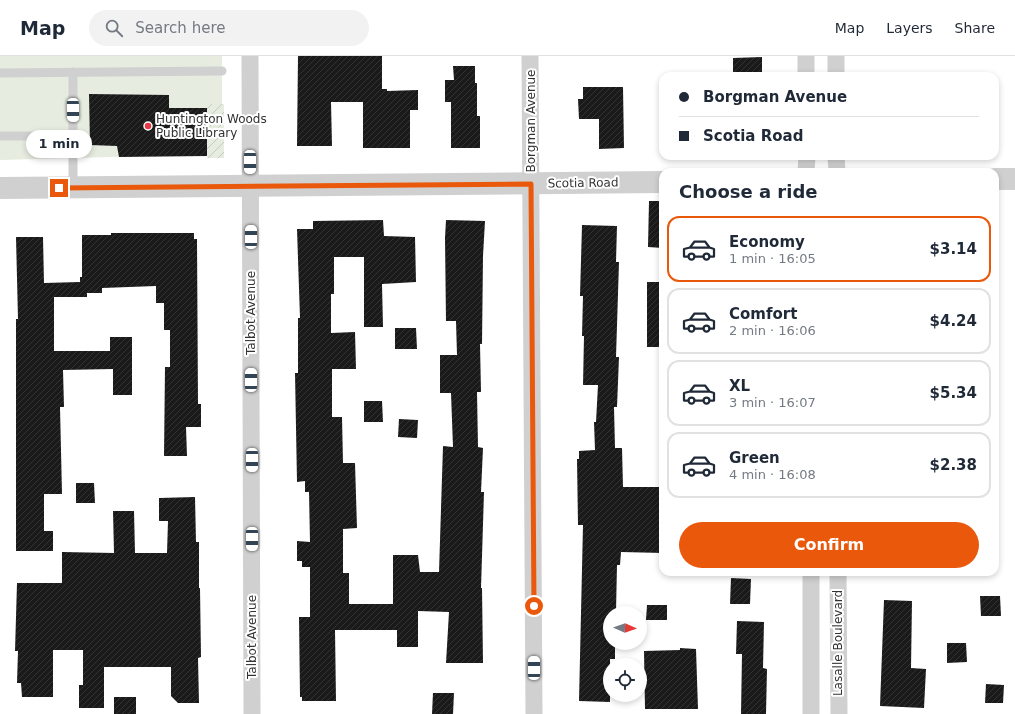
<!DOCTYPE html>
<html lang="en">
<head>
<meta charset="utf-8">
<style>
  :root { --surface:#fff; --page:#f2f2f3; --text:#1f2937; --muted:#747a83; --line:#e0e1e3; --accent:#ea580c }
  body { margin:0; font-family:"DejaVu Sans",sans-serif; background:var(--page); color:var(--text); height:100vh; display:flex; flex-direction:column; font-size:15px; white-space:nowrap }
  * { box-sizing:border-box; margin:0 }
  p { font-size:13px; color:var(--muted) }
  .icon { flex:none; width:22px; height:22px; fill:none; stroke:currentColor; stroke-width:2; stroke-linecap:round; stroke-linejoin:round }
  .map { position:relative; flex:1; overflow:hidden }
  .side { position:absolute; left:659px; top:112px; width:340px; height:408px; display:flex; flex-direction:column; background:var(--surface); border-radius:12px; box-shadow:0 2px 6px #0003 }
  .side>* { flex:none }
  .banner { position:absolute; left:659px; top:16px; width:340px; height:88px; border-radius:12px; box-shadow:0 2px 6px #0003; display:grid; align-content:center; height:88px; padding:0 20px; background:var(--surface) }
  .needle { width:26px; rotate:92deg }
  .controls { position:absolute; left:603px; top:550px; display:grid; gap:8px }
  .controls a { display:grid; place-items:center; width:44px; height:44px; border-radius:50%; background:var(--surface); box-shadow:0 2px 6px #0003; font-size:20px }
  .end { position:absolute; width:18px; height:18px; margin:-9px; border:5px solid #ea580c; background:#fff; box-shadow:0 0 0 2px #fff }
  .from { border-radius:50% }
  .bubble { position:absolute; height:28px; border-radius:14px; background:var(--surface); box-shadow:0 2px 6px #0003; font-size:13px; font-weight:700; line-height:28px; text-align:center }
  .car { position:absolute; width:12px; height:24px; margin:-12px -6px; border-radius:5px; box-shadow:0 0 3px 1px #0007; background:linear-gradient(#fff 24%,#345 0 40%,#fff 0 76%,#345 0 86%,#fff 0) }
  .banner b { display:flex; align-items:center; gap:14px; height:38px; font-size:15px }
  .banner b+b { border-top:1px solid var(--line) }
  .banner i { width:10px; height:10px; background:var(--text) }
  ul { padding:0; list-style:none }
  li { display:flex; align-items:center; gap:12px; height:66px; margin:0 8px 6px; padding:0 12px; border:2px solid var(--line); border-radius:12px }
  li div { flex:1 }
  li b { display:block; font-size:15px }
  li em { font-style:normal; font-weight:700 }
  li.on { border-color:var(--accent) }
  li>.icon { width:36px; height:36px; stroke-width:1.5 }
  h2 { padding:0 20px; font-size:18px; line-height:48px }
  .action { display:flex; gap:8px; margin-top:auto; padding:8px 20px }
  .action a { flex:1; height:46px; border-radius:24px; background:var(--accent); color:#fff; font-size:16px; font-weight:700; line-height:46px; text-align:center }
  header { display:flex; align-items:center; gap:24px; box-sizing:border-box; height:56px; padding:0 20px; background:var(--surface); border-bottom:1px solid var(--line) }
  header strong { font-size:19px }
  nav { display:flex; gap:22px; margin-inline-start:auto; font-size:14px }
  .search { width:280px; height:36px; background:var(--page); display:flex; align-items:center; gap:10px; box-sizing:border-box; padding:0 14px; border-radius:22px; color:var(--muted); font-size:15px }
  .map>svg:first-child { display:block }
</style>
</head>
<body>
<header>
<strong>Map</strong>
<div class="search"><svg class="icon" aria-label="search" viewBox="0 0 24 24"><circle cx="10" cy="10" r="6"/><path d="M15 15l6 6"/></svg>Search here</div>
<nav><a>Map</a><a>Layers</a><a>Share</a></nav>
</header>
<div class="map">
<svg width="1015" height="658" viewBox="0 0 1015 658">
  <defs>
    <pattern id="garden-furrows" width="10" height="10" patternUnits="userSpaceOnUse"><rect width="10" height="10" fill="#e6ecdf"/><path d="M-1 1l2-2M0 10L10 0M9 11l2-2" fill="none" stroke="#c6cbc0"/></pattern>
    <pattern id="building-hatch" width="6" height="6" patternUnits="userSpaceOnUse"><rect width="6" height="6" fill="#1a1a1a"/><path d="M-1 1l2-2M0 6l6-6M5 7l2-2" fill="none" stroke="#333"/></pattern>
  </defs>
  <rect width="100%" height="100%" fill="#fff"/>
  <polygon fill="#e6ecdf" points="0,0 222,0 222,98 0,104"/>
  <rect fill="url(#garden-furrows)" x="207" y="48" width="17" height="54"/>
  <g fill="url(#building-hatch)">
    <polygon points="298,0 382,0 382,33 387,33 387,35 418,34 418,54 410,54 410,92 363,92 363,46 331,46 332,90 297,90"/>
    <polygon points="762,1 762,20 733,20 733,2"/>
    <polygon points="453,10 475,10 475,27 477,27 477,60 480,60 480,92 451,92 451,46 445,46 445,24 454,24"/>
    <polygon points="583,31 623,31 624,92 599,93 599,63 579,63 578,43 583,43"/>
    <polygon points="89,38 169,39 169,52 207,52 207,100 119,101 117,90 90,89"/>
    <polygon points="649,145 663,145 663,192 648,191"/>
    <polygon points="383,164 384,180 415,181 416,226 382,228 383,271 364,271 364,201 334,201 334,238 331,238 331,277 355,276 356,313 332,313 332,361 342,361 343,407 355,407 357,472 343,473 343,517 349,517 349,548 393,548 393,499 418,499 420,516 439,516 443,390 453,391 451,337 440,337 440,299 457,299 456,265 446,265 445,182 446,164 485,165 483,200 482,288 480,288 481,336 477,336 478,391 483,392 481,436 484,436 481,532 482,532 483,607 446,607 449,556 418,555 418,591 397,591 397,574 335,574 336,645 302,645 302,641 300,641 299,561 310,561 310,511 302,511 302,505 297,505 297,485 310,486 309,436 305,436 305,425 297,426 295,317 298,317 298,262 300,262 297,173 313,173 313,165"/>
    <polygon points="582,169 617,170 616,206 619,206 616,301 619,301 617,351 614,351 615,392 622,392 623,431 663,431 663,497 621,496 620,509 617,509 616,556 610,556 610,587 615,587 615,603 610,603 610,646 579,645 583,469 578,469 577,403 579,403 579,395 595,394 594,366 596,366 598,329 583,329 584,280 582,280 583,240 580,240"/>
    <polygon points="111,177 194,177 194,183 197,183 198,348 201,348 201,371 186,371 187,400 164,400 165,311 170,311 170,274 164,274 164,247 156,247 156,230 102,232 102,237 87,237 87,241 54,241 54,295 110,295 110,281 132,281 132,339 113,339 113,313 63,314 64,351 60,351 62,438 44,438 44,475 53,475 53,495 16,495 16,263 18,263 16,181 43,181 44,227 80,226 80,221 82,221 82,179 111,179"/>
    <rect x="647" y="226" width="16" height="65"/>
    <polygon points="395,272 416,272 417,293 395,293"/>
    <polygon points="364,345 382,345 383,366 364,366"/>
    <polygon points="399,363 418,364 417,382 398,381"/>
    <polygon points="76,427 94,427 95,447 76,447"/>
    <polygon points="195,441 196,486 199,486 199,532 200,532 201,601 198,602 199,647 178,647 171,640 171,611 104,611 104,652 79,652 79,629 83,629 83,594 53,594 53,641 22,641 21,627 17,627 18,595 15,595 17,527 62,527 62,496 114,497 113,455 134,455 135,497 167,497 168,465 159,465 159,442"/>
    <polygon points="731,522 751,523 750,548 730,548"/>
    <polygon points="980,540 1000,540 1001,560 981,560"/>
    <polygon points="884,544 912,545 911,612 926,613 924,652 880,650"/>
    <polygon points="647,549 667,549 667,564 646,564"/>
    <polygon points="737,565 764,566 763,612 767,613 766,658 741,658 742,598 736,598"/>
    <polygon points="947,587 966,587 967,606 947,607"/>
    <polygon points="680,592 696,593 698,653 645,653 644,595 680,594"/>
    <polygon points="986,628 1004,629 1003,647 985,647"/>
    <polygon points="433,637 454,637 453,658 432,658"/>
    <rect x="114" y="641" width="22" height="17"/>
  </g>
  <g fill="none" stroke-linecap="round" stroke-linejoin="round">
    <g stroke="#d0d0d0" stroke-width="9">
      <polyline points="73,16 73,131"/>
      <polyline points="0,17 222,15"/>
      <polyline points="0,80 74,80"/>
    </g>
    <g stroke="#d0d0d0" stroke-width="17">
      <polyline points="250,0 252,658"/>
      <polyline points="530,0 534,658"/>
      <polyline points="806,0 806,20"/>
      <polyline points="836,0 836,20"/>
      <polyline points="836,100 837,116"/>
      <polyline points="806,116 807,100"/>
      <polyline points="811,516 811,658"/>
      <polyline points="838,516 839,658"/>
    </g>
    <g stroke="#d0d0d0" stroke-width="22">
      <polyline points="995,123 1015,123"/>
      <polyline points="0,132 663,126"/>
    </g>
  </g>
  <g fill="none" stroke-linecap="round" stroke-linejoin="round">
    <polyline stroke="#ea580c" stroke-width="5" points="59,132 531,128 534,550"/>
  </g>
  <circle fill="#e63946" stroke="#fff" stroke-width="1.5" cx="148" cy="70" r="4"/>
  <g text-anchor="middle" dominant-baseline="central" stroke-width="4" stroke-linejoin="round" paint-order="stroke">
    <g font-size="12" fill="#333" stroke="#fff" text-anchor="start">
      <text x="156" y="63">Huntington Woods<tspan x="156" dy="14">Public Library</tspan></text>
    </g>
    <g font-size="12" fill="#333" stroke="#fff">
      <text transform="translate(531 65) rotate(-90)">Borgman Avenue</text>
      <text transform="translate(583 127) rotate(-1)">Scotia Road</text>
      <text transform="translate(251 257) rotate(-90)">Talbot Avenue</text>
      <text transform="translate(252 581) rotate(-90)">Talbot Avenue</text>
      <text transform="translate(838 587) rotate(-90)">Lasalle Boulevard</text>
    </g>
  </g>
</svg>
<div class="controls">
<a><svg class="needle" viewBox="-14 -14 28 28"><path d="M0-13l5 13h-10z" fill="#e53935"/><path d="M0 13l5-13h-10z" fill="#747a83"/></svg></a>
<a><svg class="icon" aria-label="locate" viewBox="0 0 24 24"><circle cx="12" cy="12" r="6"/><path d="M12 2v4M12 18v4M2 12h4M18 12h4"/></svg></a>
</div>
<i class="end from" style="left:534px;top:550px"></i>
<i class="end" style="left:59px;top:132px"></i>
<div class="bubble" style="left:26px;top:74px;width:66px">1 min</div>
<i class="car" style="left:73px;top:54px;rotate:179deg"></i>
<i class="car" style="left:250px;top:106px;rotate:180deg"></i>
<i class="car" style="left:251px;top:181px;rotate:0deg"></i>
<i class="car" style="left:251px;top:324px;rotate:0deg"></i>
<i class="car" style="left:252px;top:404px;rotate:180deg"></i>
<i class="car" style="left:252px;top:483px;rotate:180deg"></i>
<i class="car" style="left:534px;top:612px;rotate:0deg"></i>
<div class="banner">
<b><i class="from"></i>Borgman Avenue</b>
<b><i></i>Scotia Road</b>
</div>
<section class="side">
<h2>Choose a ride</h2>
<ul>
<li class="on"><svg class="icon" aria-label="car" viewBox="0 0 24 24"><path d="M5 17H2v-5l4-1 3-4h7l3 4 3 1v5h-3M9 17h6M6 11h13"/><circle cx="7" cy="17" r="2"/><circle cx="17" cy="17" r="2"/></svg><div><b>Economy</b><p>1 min · 16:05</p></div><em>$3.14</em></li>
<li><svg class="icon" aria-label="car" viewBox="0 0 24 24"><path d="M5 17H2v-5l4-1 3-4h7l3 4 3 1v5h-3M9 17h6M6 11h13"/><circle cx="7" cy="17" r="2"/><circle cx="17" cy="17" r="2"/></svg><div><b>Comfort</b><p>2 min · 16:06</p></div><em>$4.24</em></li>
<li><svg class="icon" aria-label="car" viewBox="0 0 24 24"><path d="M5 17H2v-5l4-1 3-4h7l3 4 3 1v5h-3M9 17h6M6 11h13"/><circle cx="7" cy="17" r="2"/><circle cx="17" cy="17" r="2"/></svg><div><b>XL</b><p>3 min · 16:07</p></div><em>$5.34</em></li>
<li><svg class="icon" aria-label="car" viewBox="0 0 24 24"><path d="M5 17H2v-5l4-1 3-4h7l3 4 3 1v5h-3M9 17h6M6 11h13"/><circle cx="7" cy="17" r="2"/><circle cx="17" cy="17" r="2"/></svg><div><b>Green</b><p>4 min · 16:08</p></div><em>$2.38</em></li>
</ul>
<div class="action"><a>Confirm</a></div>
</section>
</div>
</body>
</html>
